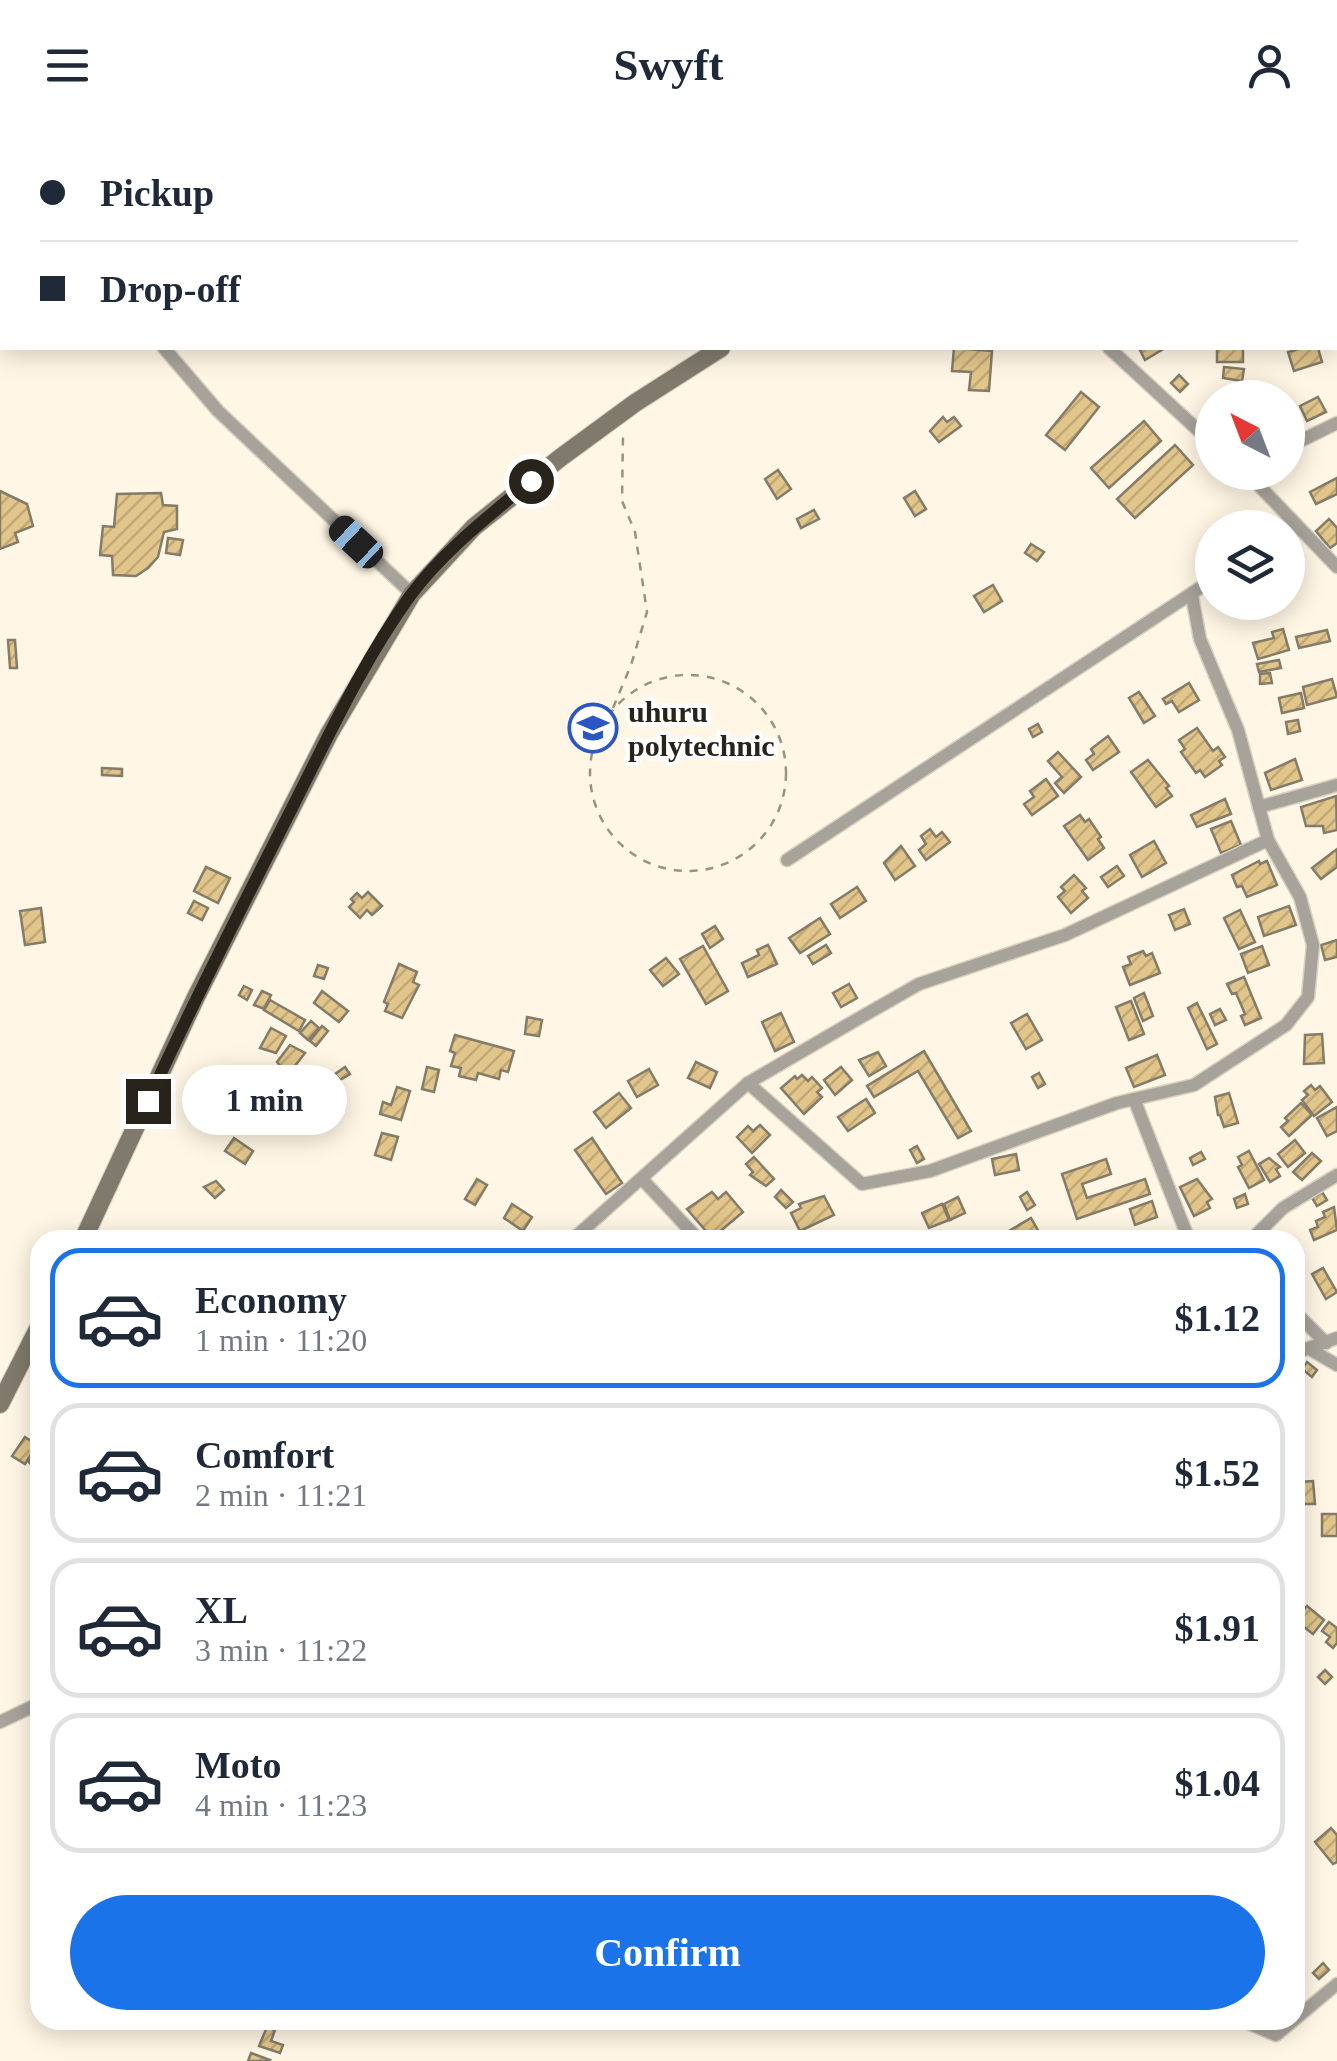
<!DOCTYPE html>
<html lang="en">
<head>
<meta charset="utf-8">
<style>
  :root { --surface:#fff; --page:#f6f6f7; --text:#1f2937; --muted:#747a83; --line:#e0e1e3; --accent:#1a73e8 }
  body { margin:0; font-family:Georgia,serif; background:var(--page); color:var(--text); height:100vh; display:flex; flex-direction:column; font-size:38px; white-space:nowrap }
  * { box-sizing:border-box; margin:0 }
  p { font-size:32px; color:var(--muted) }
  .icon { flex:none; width:55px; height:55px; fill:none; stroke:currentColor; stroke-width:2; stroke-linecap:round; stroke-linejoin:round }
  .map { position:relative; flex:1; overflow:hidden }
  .drawer { position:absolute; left:30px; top:1100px; width:1275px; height:800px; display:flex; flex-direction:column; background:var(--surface); border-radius:30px; box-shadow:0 5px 25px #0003 }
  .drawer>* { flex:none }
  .guide { position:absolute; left:0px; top:0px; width:1338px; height:220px; box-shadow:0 5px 25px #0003; display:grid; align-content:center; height:220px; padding:0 40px; background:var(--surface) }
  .needle { width:65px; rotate:318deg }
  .controls { position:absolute; left:1195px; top:250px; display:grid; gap:20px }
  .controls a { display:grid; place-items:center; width:110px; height:110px; border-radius:50%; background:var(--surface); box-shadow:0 5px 25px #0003; font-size:50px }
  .end { position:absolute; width:45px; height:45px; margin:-22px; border:12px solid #28241c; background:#fff; box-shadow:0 0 0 5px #fff }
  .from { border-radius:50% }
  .bubble { position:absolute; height:70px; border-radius:35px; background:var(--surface); box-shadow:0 5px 25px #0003; font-size:32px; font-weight:700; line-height:70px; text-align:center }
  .car { position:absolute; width:30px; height:60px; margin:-30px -15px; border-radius:12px; box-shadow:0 0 8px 2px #0007; background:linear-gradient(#222 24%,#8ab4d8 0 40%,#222 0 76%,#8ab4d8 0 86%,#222 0) }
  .guide b { display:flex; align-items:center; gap:35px; height:95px; font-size:38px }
  .guide b+b { border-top:2px solid var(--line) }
  .guide i { width:25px; height:25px; background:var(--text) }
  ul { padding:18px 0 0; list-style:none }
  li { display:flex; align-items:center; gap:30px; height:140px; margin:0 20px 15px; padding:0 20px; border:5px solid var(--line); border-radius:30px }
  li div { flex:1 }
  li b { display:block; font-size:38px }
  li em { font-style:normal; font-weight:700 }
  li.current { border-color:var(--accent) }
  li>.icon { width:90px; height:90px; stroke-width:1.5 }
  .cta { display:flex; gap:20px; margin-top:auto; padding:20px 40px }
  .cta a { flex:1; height:115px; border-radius:60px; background:var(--accent); color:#fff; font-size:40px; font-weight:700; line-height:115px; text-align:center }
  header { display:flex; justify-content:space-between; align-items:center; height:130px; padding:0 40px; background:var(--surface); font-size:45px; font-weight:700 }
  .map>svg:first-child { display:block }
</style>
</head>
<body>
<header><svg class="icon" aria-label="menu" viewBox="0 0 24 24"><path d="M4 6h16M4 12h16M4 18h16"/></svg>Swyft<svg class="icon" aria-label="person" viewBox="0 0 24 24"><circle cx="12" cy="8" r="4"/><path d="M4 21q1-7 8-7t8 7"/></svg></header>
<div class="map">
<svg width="1337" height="1931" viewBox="0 0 1337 1931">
  <defs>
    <pattern id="building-hatch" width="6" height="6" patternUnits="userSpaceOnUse" patternTransform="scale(2.5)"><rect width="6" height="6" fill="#e1c58a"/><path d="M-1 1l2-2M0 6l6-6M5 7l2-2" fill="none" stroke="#c1a976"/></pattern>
  </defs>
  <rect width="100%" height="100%" fill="#fff6e5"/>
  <g fill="url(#building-hatch)" stroke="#847b68" stroke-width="2.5">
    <polygon points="954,218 992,221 989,261 969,260 971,242 952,241"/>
    <polygon points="1144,218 1165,218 1145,230 1140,220"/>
    <rect x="1217" y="218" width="26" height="14"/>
    <polygon points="1302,218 1318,218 1322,232 1294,241 1288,222"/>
    <polygon points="1224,237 1244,239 1242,251 1223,248"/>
    <polygon points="1179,245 1188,254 1180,262 1171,253"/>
    <polygon points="1081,262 1099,277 1065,320 1046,305"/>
    <polygon points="1318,267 1326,282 1307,291 1300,276"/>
    <polygon points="943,287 947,292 954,287 961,296 939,312 930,301"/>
    <polygon points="1144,291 1161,311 1109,358 1091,338"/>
    <polygon points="1175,315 1193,335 1135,388 1117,369"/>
    <polygon points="778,340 791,359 777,369 765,349"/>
    <polygon points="1337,348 1337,364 1316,374 1310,362"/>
    <polygon points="0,361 27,374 33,396 15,403 18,412 0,419"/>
    <polygon points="915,361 926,379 915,386 904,368"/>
    <polygon points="161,363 163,375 177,376 177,399 164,402 158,427 148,438 136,446 113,445 112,426 100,425 103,396 114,397 117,364"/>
    <polygon points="814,380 819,389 801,398 797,389"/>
    <polygon points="1329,389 1337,398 1337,413 1330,418 1316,401"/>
    <polygon points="168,408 183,410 180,425 166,423"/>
    <polygon points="1031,414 1044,422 1037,431 1025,423"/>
    <polygon points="993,455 1002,471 984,482 974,466"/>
    <polygon points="1243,472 1262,472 1265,482 1247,487"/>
    <polygon points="1283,499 1289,520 1258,529 1253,513 1274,508 1272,502"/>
    <polygon points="1327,500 1330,511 1299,518 1296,507"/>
    <polygon points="8,510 15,510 17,538 10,538"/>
    <polygon points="1279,530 1281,538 1259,542 1257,534"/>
    <polygon points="1270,543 1272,553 1260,554 1260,544"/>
    <polygon points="1332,549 1337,567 1307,575 1303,557"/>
    <polygon points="1189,553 1199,570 1179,582 1172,571 1166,574 1163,569"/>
    <polygon points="1139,562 1155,586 1144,593 1129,568"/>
    <polygon points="1301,563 1304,578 1282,583 1279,568"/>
    <polygon points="1298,590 1300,601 1288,604 1286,592"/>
    <polygon points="1038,594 1042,602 1033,607 1029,599"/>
    <polygon points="1197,598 1213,621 1218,617 1225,627 1219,631 1222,635 1205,647 1200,640 1196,643 1181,622 1185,619 1179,610"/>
    <polygon points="1108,606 1119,622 1093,640 1086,630 1094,624 1091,619"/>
    <polygon points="1058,622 1081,647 1064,663 1055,653 1062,647 1048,631"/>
    <polygon points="1295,629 1302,650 1271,660 1265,643"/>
    <polygon points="1148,630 1169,656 1166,658 1172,666 1156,677 1131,642"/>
    <polygon points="102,638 122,639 122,646 102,645"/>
    <polygon points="1046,649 1058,666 1032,685 1024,674 1034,667 1030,661"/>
    <polygon points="1336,666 1337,700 1324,703 1323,696 1306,696 1301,677"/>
    <polygon points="1225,669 1231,684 1197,697 1191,685"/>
    <polygon points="1080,685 1085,692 1089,689 1101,707 1098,709 1104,718 1088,730 1064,696"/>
    <polygon points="1231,691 1241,715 1221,723 1211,699"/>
    <polygon points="930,699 936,707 942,702 950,712 926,730 919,720 926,714 921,706"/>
    <polygon points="1154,711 1166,733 1142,747 1130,725"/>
    <polygon points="901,716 915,736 895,750 884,733"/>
    <polygon points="1337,719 1337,737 1321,749 1312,738"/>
    <polygon points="1259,731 1260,734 1267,731 1277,755 1247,767 1242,756 1237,757 1232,745"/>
    <polygon points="1117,736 1124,746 1108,757 1101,747"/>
    <polygon points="206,737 230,748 218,773 194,761"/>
    <polygon points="1074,745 1086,758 1082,761 1088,768 1071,783 1058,767 1065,761 1061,757"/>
    <polygon points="857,757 866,771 840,788 831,774"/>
    <polygon points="368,762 382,776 372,785 367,780 360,788 349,777 354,772 351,769 357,763 362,768"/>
    <polygon points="194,771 208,778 202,790 188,783"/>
    <polygon points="1289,776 1296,795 1264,806 1258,787"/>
    <polygon points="41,778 45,812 25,815 20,781"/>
    <polygon points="1184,779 1190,794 1175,800 1169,785"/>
    <polygon points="1240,780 1255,812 1239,819 1224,788"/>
    <polygon points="820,788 830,804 800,823 789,808"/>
    <polygon points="715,796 723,809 710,818 702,804"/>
    <polygon points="1337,810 1337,827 1325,830 1321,815"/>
    <polygon points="768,815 777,834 748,847 742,833 759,825 757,820"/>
    <polygon points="826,815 831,823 813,834 808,826"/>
    <polygon points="703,816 728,861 706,874 680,829"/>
    <polygon points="1262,816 1269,835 1248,843 1241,824"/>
    <polygon points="1143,821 1146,826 1152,823 1160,843 1130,855 1123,837 1131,834 1128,827"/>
    <polygon points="666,828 679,844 663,856 650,840"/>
    <polygon points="399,834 417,842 413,852 419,855 402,888 385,881 388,874 384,872"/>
    <polygon points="318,835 328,838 324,849 314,846"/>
    <polygon points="1244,847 1261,888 1245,895 1241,886 1245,884 1236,863 1232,864 1227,854"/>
    <polygon points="849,854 857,868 841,877 833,863"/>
    <polygon points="244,856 252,860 247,870 239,865"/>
    <polygon points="262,861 271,865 264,879 254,875"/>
    <polygon points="322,861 348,881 339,892 314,873"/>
    <polygon points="1144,863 1153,886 1143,891 1134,868"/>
    <polygon points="270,870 305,890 299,901 264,880"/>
    <polygon points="1131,871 1144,904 1129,910 1116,877"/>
    <polygon points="1197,873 1217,914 1207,919 1188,878"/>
    <polygon points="1220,879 1226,890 1215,895 1210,884"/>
    <polygon points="781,883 794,912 775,921 762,892"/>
    <polygon points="1027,884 1042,910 1026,919 1011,893"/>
    <polygon points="527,887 542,890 539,906 525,904"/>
    <polygon points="311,891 319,898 308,910 300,903"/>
    <polygon points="322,896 328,901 316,916 310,911"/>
    <polygon points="271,898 286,906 276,923 260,918"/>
    <polygon points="1322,904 1324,933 1304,934 1305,905"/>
    <polygon points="455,905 514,921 508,942 501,940 499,949 478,943 476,950 459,946 461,938 451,936 455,923 450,921"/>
    <polygon points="290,915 305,923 288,945 277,932"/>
    <polygon points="924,921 971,1001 958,1008 918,941 874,967 867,956"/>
    <polygon points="878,922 886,936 869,946 859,930"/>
    <polygon points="1157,925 1165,945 1134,957 1126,938"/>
    <polygon points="696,932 717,942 710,958 688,948"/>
    <polygon points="345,937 350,944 340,950 335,944"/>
    <polygon points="427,937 439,940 434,962 422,959"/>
    <polygon points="841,937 852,950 835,965 824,950"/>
    <polygon points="649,939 658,955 637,967 628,951"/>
    <polygon points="1039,943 1045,954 1038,958 1032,947"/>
    <polygon points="802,945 808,951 812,947 822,958 817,962 822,967 804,984 781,958 795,946 797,949"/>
    <polygon points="1311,955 1315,960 1320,956 1332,972 1314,986 1302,970 1308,965 1304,961"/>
    <polygon points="397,957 410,961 401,990 380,984 383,972 391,975"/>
    <polygon points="619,963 631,978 606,998 594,982"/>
    <polygon points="1229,963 1238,993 1224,997 1220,985 1218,985 1215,967"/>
    <polygon points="866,969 875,983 848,1001 838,987"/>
    <polygon points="1301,973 1312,985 1289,1006 1281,997 1288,991 1285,988"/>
    <polygon points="1337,977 1337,1001 1327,1006 1317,988"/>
    <polygon points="760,995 770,1005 752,1023 737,1007 748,996 753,1001"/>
    <polygon points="382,1003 398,1007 391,1030 375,1025"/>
    <polygon points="234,1008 253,1021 245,1034 225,1021"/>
    <polygon points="592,1008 622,1053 606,1064 575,1020"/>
    <polygon points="1295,1010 1305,1023 1288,1037 1278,1024"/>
    <polygon points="917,1016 924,1029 917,1033 910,1020"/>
    <polygon points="1249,1021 1264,1050 1249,1058 1238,1037 1242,1035 1238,1027"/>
    <polygon points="1201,1022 1205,1029 1193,1035 1190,1028"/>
    <polygon points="1312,1023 1321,1031 1302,1050 1293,1042"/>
    <polygon points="1016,1024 1019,1040 995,1045 992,1029"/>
    <polygon points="754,1027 774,1049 766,1056 750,1045 753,1042 746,1034"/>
    <polygon points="1269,1028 1280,1037 1276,1039 1280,1046 1270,1052 1259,1034"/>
    <polygon points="1106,1029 1111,1044 1082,1054 1087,1068 1145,1049 1150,1064 1077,1089 1062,1044"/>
    <polygon points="477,1049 487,1055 475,1075 465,1069"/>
    <polygon points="1197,1049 1212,1069 1207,1072 1210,1078 1194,1086 1180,1057"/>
    <polygon points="216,1051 224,1060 215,1068 204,1057"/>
    <polygon points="781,1060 793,1072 786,1078 775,1067"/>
    <polygon points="712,1062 718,1069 726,1062 743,1082 712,1108 687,1079"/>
    <polygon points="1027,1062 1035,1075 1027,1080 1020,1067"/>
    <polygon points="1322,1062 1327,1070 1317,1076 1312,1068"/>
    <polygon points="1245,1064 1248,1074 1237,1078 1234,1069"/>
    <polygon points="824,1066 834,1085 800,1101 791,1083 801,1078 799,1074"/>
    <polygon points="958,1067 965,1083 950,1090 944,1074"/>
    <polygon points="1152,1071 1157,1087 1135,1095 1130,1079"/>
    <polygon points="512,1074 532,1087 523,1101 504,1088"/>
    <polygon points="942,1074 949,1090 929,1098 922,1083"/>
    <polygon points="1334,1077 1337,1100 1314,1110 1310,1100 1318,1097 1316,1091 1325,1087 1323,1082"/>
    <polygon points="1031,1088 1043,1109 1005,1110 1002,1105"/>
    <polygon points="1323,1138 1337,1162 1326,1169 1312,1144"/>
    <polygon points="1307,1232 1317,1240 1312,1247 1302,1239"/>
    <polygon points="1295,1266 1300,1300 1295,1300"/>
    <polygon points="25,1307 37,1315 25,1334 12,1326"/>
    <polygon points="38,1323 40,1325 40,1345 28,1331"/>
    <polygon points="1313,1351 1315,1374 1301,1374 1300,1352"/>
    <rect x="1322" y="1384" width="15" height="22"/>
    <polygon points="1307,1476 1324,1490 1313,1504 1295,1490"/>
    <polygon points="1329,1492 1337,1498 1337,1513 1333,1518 1326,1512 1330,1507 1322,1501"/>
    <polygon points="1325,1540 1332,1547 1325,1554 1318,1547"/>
    <polygon points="1331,1698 1337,1705 1337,1732 1333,1734 1315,1712"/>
    <polygon points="1323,1833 1329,1840 1319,1849 1313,1843"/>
    <polygon points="267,1897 275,1900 271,1911 283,1915 280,1923 259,1916"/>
    <polygon points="251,1923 270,1930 269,1931 248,1931"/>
  </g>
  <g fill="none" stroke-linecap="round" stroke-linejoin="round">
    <g stroke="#d8d0c1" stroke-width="15">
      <g id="street">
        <polyline points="702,0 704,2"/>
        <polyline points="0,53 2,52"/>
        <polyline points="1335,135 1337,135"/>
        <polyline points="164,218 218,281 412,464"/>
        <polyline points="1109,218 1212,313"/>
        <polyline points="1288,317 1337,293"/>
        <polyline points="1246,342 1337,437"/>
        <polyline points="1259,677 1337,655"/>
        <polyline points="787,730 1212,450"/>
        <polyline points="748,953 862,1054 930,1041 1117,973 1194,955 1286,895 1308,867 1313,815 1300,767 1268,710 1238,600 1200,509 1192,466"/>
        <polyline points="1134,969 1189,1110"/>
        <polyline points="642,1049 699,1110"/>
        <polyline points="572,1110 748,953 849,894 919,854 1065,805 1268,710"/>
        <polyline points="1251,1110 1283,1078 1337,1045"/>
        <polyline points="1295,1182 1326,1213"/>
        <polyline points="1310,1219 1337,1235"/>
        <polyline points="1295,1223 1337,1208"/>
        <polyline points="0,1592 40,1573"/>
        <polyline points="1241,1890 1276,1905 1337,1854"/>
      </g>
    </g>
    <g stroke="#d8d0c1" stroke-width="20">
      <g id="secondary">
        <polyline points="1083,2 1087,0"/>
        <polyline points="83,1110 196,867 329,604 412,464 474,397 560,328 635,273 721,218"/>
        <polyline points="0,1274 40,1195"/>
      </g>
    </g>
    <g stroke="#989285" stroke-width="2.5" stroke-dasharray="8 8" stroke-linecap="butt">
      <circle cx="688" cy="643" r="98"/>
      <polyline points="613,578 631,535 647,482 635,402 622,371 623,305"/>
    </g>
    <use href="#street" stroke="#a7a39a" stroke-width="12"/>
    <use href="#secondary" stroke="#807a6d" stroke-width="18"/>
  </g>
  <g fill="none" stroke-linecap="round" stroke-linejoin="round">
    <path stroke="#28241c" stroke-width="12" d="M 148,971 C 193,872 243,775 292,678 C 328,607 363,531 410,466 C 443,421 489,386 531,351"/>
  </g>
  <defs>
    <g id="school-ring" transform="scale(2.5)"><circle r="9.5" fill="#fff" stroke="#2d56c5" stroke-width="1.5"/><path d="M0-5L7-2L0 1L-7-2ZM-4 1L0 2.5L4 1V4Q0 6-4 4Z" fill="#2d56c5"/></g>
  </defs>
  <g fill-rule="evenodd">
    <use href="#school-ring" x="593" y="598"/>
  </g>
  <g text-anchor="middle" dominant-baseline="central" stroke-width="9" stroke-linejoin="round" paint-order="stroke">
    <g font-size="30" font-weight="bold" fill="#28241c" stroke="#fff" text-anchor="start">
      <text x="628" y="581">uhuru<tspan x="628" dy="34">polytechnic</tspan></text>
    </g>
  </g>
</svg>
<div class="controls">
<a><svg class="needle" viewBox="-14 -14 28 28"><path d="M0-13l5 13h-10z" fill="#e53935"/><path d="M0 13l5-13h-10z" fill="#747a83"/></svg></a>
<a><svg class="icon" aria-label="layers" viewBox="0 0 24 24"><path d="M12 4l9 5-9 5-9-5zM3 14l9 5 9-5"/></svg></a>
</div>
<i class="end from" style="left:531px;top:351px"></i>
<i class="end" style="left:148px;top:971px"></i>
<div class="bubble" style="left:182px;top:935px;width:165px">1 min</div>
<i class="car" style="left:356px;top:412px;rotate:313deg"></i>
<div class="guide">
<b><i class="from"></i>Pickup</b>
<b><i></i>Drop-off</b>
</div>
<section class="drawer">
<ul>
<li class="current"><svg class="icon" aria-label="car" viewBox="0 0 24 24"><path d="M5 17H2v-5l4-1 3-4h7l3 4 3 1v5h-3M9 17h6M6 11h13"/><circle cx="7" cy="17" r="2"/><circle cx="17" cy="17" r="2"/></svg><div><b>Economy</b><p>1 min · 11:20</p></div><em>$1.12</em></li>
<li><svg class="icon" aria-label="car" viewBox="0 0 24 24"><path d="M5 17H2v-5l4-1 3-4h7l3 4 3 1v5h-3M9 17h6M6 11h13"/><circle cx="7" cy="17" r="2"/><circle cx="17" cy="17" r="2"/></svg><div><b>Comfort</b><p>2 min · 11:21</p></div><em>$1.52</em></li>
<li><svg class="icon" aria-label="car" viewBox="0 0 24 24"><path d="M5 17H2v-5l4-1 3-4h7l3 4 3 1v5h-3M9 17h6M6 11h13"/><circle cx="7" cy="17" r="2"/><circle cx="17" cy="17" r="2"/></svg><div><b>XL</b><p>3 min · 11:22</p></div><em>$1.91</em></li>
<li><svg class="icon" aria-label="car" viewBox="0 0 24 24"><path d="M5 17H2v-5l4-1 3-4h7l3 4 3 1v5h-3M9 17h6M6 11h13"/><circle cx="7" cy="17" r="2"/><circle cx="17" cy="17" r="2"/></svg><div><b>Moto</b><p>4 min · 11:23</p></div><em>$1.04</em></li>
</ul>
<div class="cta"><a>Confirm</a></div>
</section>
</div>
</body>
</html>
